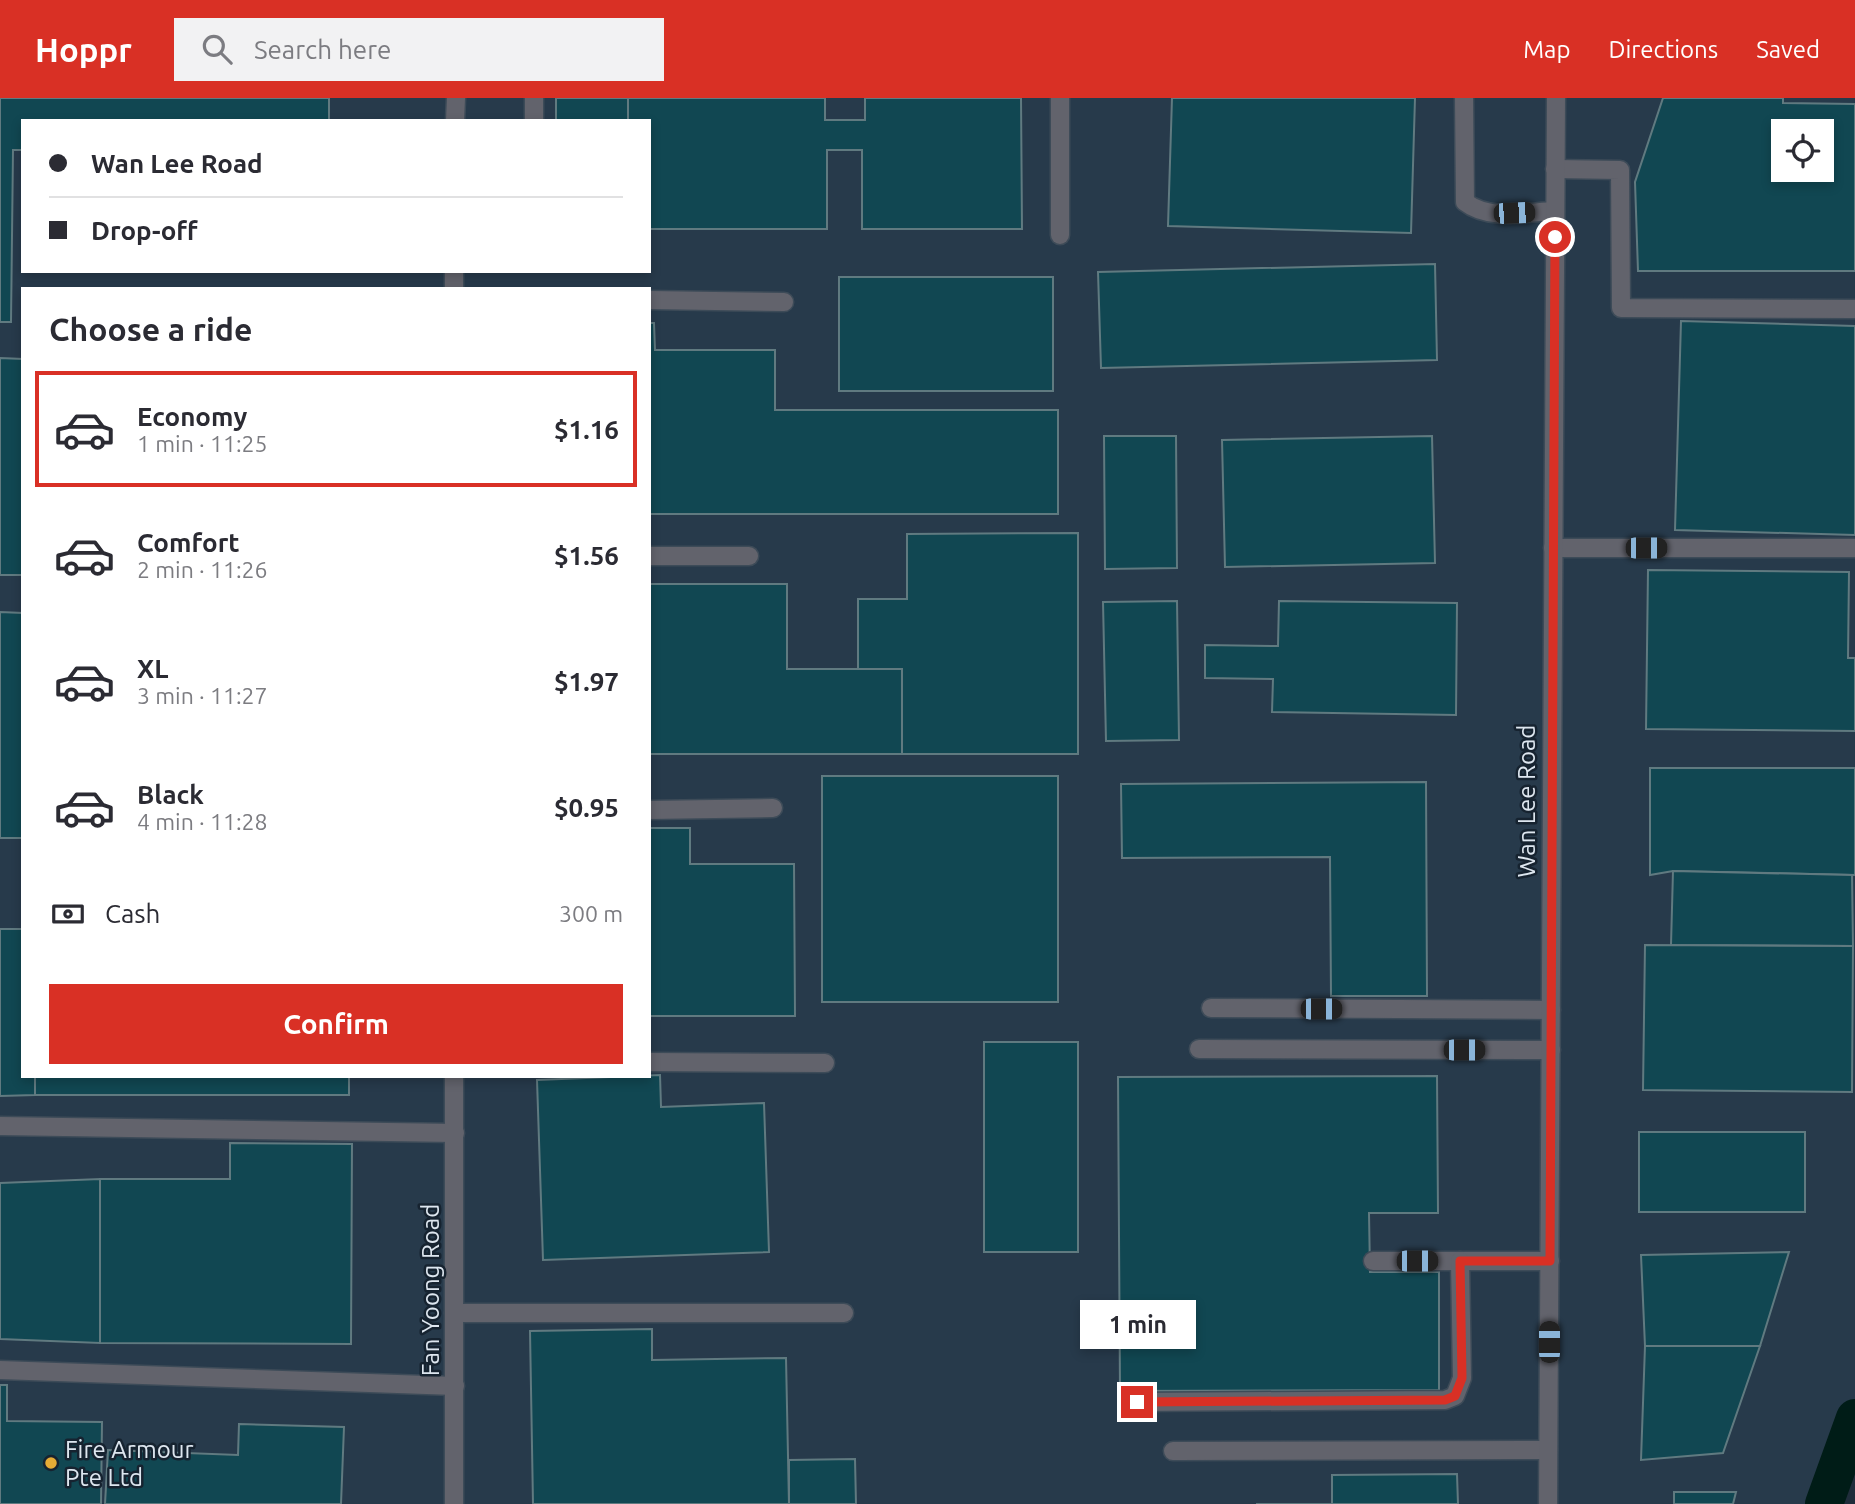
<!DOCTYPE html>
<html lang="en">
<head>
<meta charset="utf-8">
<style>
  :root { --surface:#fff; --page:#f2f2f3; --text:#2b2b33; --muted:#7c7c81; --line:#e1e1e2; --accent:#d93025 }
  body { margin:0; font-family:Ubuntu,sans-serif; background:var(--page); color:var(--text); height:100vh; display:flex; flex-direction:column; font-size:26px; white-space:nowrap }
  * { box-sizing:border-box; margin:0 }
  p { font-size:23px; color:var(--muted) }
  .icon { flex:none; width:38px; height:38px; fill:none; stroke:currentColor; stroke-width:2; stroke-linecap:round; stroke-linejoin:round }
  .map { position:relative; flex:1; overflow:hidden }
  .details { position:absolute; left:21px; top:189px; width:630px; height:791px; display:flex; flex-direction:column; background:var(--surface); border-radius:0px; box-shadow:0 4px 10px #0003 }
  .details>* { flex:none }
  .banner { position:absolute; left:21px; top:21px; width:630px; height:154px; border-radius:0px; box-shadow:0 4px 10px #0003; display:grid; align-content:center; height:154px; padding:0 28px; background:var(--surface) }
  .buttons { position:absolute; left:1771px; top:21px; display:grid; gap:14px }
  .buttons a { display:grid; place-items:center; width:63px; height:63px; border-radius:0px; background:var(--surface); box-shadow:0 4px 10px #0003; font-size:35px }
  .end { position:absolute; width:32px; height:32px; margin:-16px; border:9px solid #d93025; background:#fff; box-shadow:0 0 0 4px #fff }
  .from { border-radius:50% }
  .bubble { position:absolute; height:49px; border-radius:0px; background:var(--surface); box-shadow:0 4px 10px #0003; font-size:23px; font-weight:700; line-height:49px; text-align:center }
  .car { position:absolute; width:21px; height:42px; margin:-21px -10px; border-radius:9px; box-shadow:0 0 5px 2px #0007; background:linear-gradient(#222 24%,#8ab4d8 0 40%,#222 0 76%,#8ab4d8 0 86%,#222 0) }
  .banner b { display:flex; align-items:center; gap:24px; height:66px; font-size:26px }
  .banner b+b { border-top:2px solid var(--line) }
  .banner i { width:18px; height:18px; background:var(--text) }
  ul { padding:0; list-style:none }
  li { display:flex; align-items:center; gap:21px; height:116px; margin:0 14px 10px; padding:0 14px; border:4px solid transparent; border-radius:0px }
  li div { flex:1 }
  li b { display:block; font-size:26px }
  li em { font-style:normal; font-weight:700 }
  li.current { border-color:var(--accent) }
  li>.icon { width:63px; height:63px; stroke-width:1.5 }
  h2 { padding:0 28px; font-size:32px; line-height:84px }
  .pay { display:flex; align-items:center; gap:18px; height:77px; padding:0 28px; font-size:26px }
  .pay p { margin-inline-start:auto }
  .primary-button { display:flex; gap:14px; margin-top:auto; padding:14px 28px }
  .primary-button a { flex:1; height:80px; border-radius:0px; background:var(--accent); color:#fff; font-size:28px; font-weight:700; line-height:80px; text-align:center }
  header { display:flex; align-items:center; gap:42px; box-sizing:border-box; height:98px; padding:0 35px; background:var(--accent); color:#fff }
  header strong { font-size:33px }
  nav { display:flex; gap:38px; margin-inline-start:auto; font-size:24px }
  .search { width:490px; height:63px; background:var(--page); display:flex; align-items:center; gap:18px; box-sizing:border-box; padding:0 24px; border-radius:0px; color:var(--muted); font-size:26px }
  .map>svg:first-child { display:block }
</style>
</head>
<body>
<header>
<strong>Hoppr</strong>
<div class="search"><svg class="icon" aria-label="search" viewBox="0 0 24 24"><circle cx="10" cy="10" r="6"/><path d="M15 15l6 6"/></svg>Search here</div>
<nav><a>Map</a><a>Directions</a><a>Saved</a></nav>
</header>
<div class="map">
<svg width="1855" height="1406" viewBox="0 0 1855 1406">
  <rect width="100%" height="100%" fill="#1f2d3b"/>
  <path fill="#273a4b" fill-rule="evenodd" d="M 0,0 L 1855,0 L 1855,1356 L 1838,1406 L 0,1406 ZM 23,23 L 649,23 L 649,173 L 23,173 ZM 1783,33 L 1822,33 L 1822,72 L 1783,72 ZM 23,191 L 649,191 L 649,978 L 23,978 Z"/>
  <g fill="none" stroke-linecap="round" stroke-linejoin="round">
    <polyline stroke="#001c17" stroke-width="38" points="1824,1406 1855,1320"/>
  </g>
  <g fill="#114752" stroke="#607a80" stroke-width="2" fill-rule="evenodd">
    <polygon points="0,0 329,0 329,23 23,23 23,52 13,52 11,224 0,224"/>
    <rect x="556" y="0" width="72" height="23"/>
    <polygon points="628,0 825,0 825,22 865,22 865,0 1021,0 1022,131 862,131 862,52 827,52 827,131 649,131 649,23 628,23"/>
    <polygon points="1172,0 1415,0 1411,135 1168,128"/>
    <path d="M 1663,0 L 1783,0 L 1783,5 L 1855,6 L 1855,173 L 1638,173 L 1635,84 ZM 1783,33 L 1822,33 L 1822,72 L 1783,72 Z"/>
    <polygon points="1435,166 1437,262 1101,270 1098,174"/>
    <rect x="839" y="179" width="214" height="114"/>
    <polygon points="1681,223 1855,228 1855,437 1675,432"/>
    <polygon points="649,225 654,225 655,252 775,252 775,312 1058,312 1058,416 649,416"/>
    <polygon points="0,260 23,261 23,477 0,477"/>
    <polygon points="1104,338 1176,338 1177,470 1105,471"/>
    <polygon points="1432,338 1435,465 1225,469 1222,342"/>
    <polygon points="1078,435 1078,656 902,656 902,571 858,571 858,501 907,501 907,436"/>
    <polygon points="1648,472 1849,474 1848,560 1855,560 1855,633 1646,631"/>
    <polygon points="649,486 787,486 787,571 902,571 902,656 649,656"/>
    <polygon points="1177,503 1179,642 1106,643 1103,504"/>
    <polygon points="1279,503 1457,505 1456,617 1272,614 1273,581 1205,580 1205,547 1278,548"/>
    <polygon points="0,514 23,515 23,740 0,740"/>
    <polygon points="1650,670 1855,670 1855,777 1673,773 1650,777"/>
    <rect x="822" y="678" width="236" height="226"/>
    <polygon points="1426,684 1427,898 1331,898 1330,759 1122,760 1121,686"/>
    <polygon points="649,730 690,730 690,766 794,766 795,918 649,918"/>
    <polygon points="1673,773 1852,777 1853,848 1671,847"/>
    <polygon points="0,831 23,831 23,978 35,978 35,997 0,998"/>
    <polygon points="1645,847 1853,848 1852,994 1643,992"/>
    <rect x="984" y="944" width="94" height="210"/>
    <polygon points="660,977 661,1009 764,1005 769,1154 543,1162 537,982"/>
    <rect x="35" y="978" width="314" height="19"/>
    <polygon points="1437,978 1438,1115 1369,1115 1370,1174 1439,1174 1439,1292 1120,1293 1118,979"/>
    <rect x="1639" y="1034" width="166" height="80"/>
    <polygon points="230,1045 352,1046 351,1246 100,1245 100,1081 230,1081"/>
    <polygon points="100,1081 100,1245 0,1241 0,1085"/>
    <polygon points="1789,1154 1760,1248 1645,1248 1641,1157"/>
    <polygon points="652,1231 652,1262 786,1260 789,1406 533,1406 530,1233"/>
    <polygon points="1645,1248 1760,1248 1723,1355 1641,1362"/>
    <polygon points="0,1287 7,1287 7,1323 102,1324 101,1406 0,1406"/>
    <polygon points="239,1326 344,1329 341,1406 105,1406 108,1352 238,1357"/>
    <polygon points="855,1361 856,1406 789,1406 789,1362"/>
    <polygon points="1457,1376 1458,1406 1256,1406 1332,1406 1332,1377"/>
    <polygon points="1674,1394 1736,1394 1733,1406 1674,1406"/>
  </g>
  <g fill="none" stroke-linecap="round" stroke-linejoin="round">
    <g stroke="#3d4b58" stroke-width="21">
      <g id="lane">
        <polyline points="534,0 534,23"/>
        <path d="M 1464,0 L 1465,104 C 1489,123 1527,114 1555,113"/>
        <polyline points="1555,71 1620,72 1621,210 1855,211"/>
        <polyline points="1060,137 1060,0"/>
        <polyline points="649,202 784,204"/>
        <polyline points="1553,450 1855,450"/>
        <polyline points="649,458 749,458"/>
        <polyline points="649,712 773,710"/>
        <polyline points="1211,910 1551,912"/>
        <polyline points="1199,951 1551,952"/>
        <polyline points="649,964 825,965"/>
        <polyline points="0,1028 455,1035"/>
        <polyline points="1373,1163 1550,1163"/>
        <polyline points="454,1215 844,1215"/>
        <polyline points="0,1272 455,1288"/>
        <polyline points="1137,1304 1445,1302 1455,1298 1462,1280 1460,1163"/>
        <polyline points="1173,1353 1548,1352"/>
      </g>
    </g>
    <g stroke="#3d4b58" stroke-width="21">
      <g id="street">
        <polyline points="455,23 456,0"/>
        <polyline points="454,173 454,191"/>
        <polyline points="454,978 454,1406"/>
        <polyline points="1548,1406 1556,0"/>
      </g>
    </g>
    <use href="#lane" stroke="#62636c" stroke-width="18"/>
    <use href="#street" stroke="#62636c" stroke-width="18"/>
  </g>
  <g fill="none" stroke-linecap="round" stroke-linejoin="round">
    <polyline stroke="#d93025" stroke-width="9" points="1137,1304 1445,1302 1455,1298 1462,1280 1460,1163 1550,1163 1555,139"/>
  </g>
  <circle fill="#e6ac36" stroke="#162330" stroke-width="2.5" cx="51" cy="1365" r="7"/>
  <g text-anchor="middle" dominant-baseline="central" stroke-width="5" stroke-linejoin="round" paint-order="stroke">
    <g font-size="24" fill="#dde6ef" stroke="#162330">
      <text transform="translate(1526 703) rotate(-90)">Wan Lee Road</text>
      <text transform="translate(430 1192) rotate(-90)">Fan Yoong Road</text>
    </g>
    <g font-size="24" fill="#dde6ef" stroke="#162330" text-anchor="start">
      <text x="65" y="1351">Fire Armour<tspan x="65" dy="28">Pte Ltd</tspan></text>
    </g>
  </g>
</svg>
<div class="buttons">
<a><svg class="icon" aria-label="locate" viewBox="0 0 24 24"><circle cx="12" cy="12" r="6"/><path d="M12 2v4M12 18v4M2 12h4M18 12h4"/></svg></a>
</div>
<i class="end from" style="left:1555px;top:139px"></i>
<i class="end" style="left:1137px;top:1304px"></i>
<div class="bubble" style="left:1080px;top:1202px;width:116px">1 min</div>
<i class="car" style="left:1514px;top:115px;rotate:88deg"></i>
<i class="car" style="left:1646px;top:450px;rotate:90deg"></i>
<i class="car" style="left:1321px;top:911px;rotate:90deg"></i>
<i class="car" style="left:1464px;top:952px;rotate:90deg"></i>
<i class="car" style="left:1417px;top:1163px;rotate:90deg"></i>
<i class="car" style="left:1549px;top:1244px;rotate:0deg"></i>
<div class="banner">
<b><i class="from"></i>Wan Lee Road</b>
<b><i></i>Drop-off</b>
</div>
<section class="details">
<h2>Choose a ride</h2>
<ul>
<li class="current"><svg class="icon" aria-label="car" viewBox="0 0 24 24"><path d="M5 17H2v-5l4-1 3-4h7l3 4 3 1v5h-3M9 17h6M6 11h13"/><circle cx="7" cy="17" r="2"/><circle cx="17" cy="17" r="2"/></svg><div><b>Economy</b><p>1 min · 11:25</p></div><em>$1.16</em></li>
<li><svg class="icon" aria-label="car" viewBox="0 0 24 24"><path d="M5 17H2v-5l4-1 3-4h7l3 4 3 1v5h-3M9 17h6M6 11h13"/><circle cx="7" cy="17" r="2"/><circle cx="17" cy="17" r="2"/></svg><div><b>Comfort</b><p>2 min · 11:26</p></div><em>$1.56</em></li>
<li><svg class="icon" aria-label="car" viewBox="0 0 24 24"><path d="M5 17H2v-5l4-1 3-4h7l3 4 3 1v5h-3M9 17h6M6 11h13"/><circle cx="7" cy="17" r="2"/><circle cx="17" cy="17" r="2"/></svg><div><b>XL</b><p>3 min · 11:27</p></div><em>$1.97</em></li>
<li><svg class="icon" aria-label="car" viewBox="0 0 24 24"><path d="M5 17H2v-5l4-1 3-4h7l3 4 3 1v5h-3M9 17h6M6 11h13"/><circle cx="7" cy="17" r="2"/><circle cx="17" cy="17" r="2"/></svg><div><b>Black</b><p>4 min · 11:28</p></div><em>$0.95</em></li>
</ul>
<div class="pay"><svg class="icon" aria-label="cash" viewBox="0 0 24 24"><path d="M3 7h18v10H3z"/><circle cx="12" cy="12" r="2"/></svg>Cash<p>300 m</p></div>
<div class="primary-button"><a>Confirm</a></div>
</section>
</div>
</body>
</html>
